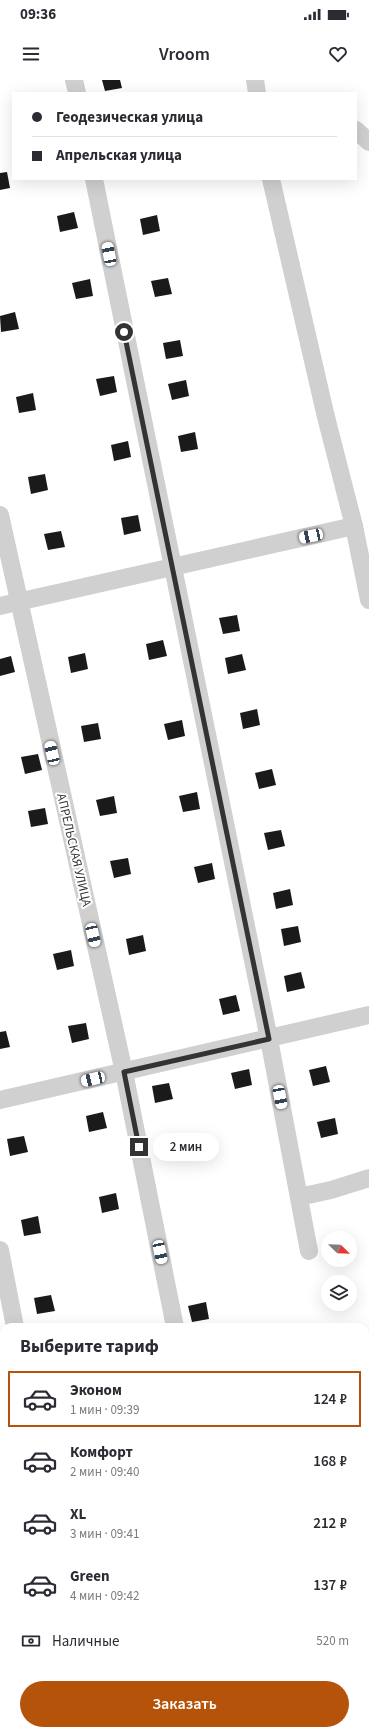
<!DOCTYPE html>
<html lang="ru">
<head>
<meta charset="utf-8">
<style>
  :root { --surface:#fff; --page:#f7f7f7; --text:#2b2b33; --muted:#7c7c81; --line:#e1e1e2; --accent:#b45309 }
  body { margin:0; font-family:"Source Sans 3",sans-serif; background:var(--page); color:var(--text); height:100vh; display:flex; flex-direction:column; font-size:15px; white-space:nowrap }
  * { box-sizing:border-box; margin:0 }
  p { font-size:13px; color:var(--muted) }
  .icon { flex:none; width:22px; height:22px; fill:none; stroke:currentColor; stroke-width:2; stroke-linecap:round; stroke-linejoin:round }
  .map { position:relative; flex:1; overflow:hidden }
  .details { position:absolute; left:0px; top:1243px; width:369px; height:412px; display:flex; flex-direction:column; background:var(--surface); border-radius:12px 12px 0 0; box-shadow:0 4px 16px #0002 }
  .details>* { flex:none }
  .banner { position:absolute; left:12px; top:12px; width:345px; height:88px; border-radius:0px; box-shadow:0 4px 16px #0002; display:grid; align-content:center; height:88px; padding:0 20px; background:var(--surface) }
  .needle { width:26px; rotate:113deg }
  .tools { position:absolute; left:321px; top:1151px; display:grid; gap:8px }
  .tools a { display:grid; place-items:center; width:36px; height:36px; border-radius:50%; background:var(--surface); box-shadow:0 4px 16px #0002; font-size:20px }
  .end { position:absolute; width:18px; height:18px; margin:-9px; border:5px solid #333; background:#fff; box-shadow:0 0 0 2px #fff }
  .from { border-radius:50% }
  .bubble { position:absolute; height:28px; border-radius:14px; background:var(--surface); box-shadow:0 4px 16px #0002; font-size:13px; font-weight:600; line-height:28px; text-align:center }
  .car { position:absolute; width:12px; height:24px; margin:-12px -6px; border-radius:5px; box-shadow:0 0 3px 1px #0007; background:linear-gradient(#fff 24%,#345 0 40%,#fff 0 76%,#345 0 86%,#fff 0) }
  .banner b { display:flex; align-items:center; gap:14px; height:38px; font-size:15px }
  .banner b+b { border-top:1px solid var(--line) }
  .banner i { width:10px; height:10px; background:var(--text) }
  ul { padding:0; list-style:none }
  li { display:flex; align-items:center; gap:12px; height:56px; margin:0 8px 6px; padding:0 12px; border:2px solid transparent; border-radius:0px }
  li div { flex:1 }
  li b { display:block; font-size:15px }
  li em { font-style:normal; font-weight:600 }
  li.active { border-color:var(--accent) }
  li>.icon { width:36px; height:36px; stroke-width:1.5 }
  h2 { padding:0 20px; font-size:18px; line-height:48px }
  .pay { display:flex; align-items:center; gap:10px; height:44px; padding:0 20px; font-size:15px }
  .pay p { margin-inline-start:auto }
  .action { display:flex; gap:8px; margin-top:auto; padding:8px 20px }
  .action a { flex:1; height:46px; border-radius:24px; background:var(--accent); color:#fff; font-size:16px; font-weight:600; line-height:46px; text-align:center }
  .status { display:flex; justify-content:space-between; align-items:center; height:28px; padding:0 20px; background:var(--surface); direction:ltr }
  .status svg { height:11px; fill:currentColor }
  header { display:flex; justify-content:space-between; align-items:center; height:52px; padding:0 20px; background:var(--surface); font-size:18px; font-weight:600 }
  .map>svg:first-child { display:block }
</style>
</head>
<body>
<div class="status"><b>09:36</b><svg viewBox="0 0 49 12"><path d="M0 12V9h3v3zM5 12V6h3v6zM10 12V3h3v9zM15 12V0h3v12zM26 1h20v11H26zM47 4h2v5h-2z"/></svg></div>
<header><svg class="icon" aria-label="menu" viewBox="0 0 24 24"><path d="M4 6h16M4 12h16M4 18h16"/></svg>Vroom<svg class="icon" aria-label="heart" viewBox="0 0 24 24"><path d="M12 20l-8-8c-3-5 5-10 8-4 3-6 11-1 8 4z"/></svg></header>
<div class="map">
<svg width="369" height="1655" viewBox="0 0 369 1655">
  <rect width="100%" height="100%" fill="#fff"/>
  <polygon fill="#e6ecdf" points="0,1573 4,1573 4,1651 184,1651 185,1655 0,1655"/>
  <g fill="#1a1a1a">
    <polygon points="102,0 120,0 122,8 105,11"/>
    <polygon points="7,92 10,108 0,110 0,93"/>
    <polygon points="74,132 78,148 60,152 57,136"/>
    <polygon points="157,135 160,151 143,155 140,139"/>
    <polygon points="168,198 172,214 155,217 151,201"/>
    <polygon points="90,199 93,216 76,219 72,203"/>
    <polygon points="15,232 19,249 1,252 0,236"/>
    <polygon points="180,260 183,276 166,279 163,263"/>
    <polygon points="114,296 117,312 100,316 96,299"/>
    <polygon points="186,300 189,316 172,320 168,304"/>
    <polygon points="33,313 36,330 19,333 16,317"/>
    <polygon points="195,352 198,369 181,372 178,356"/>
    <polygon points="128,361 131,377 114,381 111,365"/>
    <polygon points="45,394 48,410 31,414 28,397"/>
    <polygon points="138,435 141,451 124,455 121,438"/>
    <polygon points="61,451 65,467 48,470 44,454"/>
    <polygon points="237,535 240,551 223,554 219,538"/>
    <polygon points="163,560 167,576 149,580 146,564"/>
    <polygon points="85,573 88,589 71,593 68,577"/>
    <polygon points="242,574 246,590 228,594 225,578"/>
    <polygon points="11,576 15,592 0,596 0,579"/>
    <polygon points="257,629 260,645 243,649 240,633"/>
    <polygon points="182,640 185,656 168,660 164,644"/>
    <polygon points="98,643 101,659 84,662 81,646"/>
    <polygon points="38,674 42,690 25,694 21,677"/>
    <polygon points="272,689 276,705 259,709 255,693"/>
    <polygon points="197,712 200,729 183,732 179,716"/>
    <polygon points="114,716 117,733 100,736 96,720"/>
    <polygon points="45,728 48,744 31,747 28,731"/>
    <polygon points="281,750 285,766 268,770 264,753"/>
    <polygon points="128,778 131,794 114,798 110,781"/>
    <polygon points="212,783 215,799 198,803 194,787"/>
    <polygon points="290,809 293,825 276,829 273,813"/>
    <polygon points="298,846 301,862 284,866 281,849"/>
    <polygon points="143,855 146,871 129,875 126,859"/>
    <polygon points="71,870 74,886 57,890 53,874"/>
    <polygon points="301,892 305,908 287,912 284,896"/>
    <polygon points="236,915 240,931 223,935 219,919"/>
    <polygon points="86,943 89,959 72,963 68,946"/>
    <polygon points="6,951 10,967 0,969 0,952"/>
    <polygon points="326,986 330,1002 313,1006 309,990"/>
    <polygon points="249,989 252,1005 235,1009 231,993"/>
    <polygon points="169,1003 173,1019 155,1023 152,1006"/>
    <polygon points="103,1032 107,1048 89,1052 86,1036"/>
    <polygon points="335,1038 338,1054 321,1058 317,1042"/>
    <polygon points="24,1056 28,1072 10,1076 7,1059"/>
    <polygon points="116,1113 119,1129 102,1133 99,1117"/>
    <polygon points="38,1136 41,1153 24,1156 21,1140"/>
    <polygon points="51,1215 55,1231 37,1234 34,1218"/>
    <polygon points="206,1222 209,1239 192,1242 188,1226"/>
    <polygon points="202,1651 220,1651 221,1655 203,1655"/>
  </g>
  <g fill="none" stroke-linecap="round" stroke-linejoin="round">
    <g stroke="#d0d0d0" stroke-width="18">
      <polyline points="74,0 77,13"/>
      <polyline points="255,0 257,13"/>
      <polyline points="356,50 369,62"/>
      <polyline points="94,99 269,959 309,1171"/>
      <polyline points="271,99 326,337 354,446 369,520"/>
      <polyline points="0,435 124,992 175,1247"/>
      <polyline points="0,526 354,446"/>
      <polyline points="0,1020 369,935"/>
      <polyline points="299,1117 331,1110 369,1098"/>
      <polyline points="0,1170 15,1247"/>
      <polyline points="365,1400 369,1398"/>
      <polyline points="365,1544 369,1542"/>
      <polyline points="0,1559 4,1560"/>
      <polyline points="249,1651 252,1655"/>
      <polyline points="287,1651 289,1655"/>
    </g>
  </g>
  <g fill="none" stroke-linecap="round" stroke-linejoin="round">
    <polyline stroke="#333" stroke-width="5" points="124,252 269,959 124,992 139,1067"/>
  </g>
  <g text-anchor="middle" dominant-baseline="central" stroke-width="4" stroke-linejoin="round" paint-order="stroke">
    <g font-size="13" fill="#333" stroke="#fff">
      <text transform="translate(74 770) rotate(77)">АПРЕЛЬСКАЯ УЛИЦА</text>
    </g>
  </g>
</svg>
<div class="tools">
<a><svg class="needle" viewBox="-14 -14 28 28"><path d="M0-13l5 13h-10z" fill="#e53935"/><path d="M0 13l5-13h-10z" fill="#7c7c81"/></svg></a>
<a><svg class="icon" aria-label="layers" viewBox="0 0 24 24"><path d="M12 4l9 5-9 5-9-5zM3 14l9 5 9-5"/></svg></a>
</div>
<i class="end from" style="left:124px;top:252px"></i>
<i class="end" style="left:139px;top:1067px"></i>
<div class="bubble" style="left:153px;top:1053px;width:66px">2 мин</div>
<i class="car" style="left:109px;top:174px;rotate:349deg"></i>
<i class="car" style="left:311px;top:456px;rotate:258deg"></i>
<i class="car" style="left:52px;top:673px;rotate:347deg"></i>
<i class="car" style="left:93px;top:855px;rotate:167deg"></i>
<i class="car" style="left:93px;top:999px;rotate:257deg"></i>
<i class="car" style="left:280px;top:1017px;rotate:169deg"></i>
<i class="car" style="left:160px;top:1172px;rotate:168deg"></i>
<div class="banner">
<b><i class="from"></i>Геодезическая улица</b>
<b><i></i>Апрельская улица</b>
</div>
<section class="details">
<h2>Выберите тариф</h2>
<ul>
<li class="active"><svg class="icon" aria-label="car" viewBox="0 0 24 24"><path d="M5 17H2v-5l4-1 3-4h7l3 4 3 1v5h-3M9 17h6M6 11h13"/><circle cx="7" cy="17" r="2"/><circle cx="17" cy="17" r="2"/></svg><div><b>Эконом</b><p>1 мин · 09:39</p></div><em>124 ₽</em></li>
<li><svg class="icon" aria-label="car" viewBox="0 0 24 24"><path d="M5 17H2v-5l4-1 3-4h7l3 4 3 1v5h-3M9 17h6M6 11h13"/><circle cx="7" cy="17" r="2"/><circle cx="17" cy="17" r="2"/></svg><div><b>Комфорт</b><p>2 мин · 09:40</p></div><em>168 ₽</em></li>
<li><svg class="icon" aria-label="car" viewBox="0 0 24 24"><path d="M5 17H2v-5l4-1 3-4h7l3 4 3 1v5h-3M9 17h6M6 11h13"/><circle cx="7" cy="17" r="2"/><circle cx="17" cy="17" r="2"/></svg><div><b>XL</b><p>3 мин · 09:41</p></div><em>212 ₽</em></li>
<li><svg class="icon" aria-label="car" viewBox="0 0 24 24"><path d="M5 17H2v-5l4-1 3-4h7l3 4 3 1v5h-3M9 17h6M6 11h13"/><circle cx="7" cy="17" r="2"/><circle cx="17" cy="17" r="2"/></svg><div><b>Green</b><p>4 мин · 09:42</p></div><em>137 ₽</em></li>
</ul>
<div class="pay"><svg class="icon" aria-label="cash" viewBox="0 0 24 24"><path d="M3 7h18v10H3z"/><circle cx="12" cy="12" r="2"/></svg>Наличные<p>520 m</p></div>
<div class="action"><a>Заказать</a></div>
</section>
</div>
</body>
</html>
